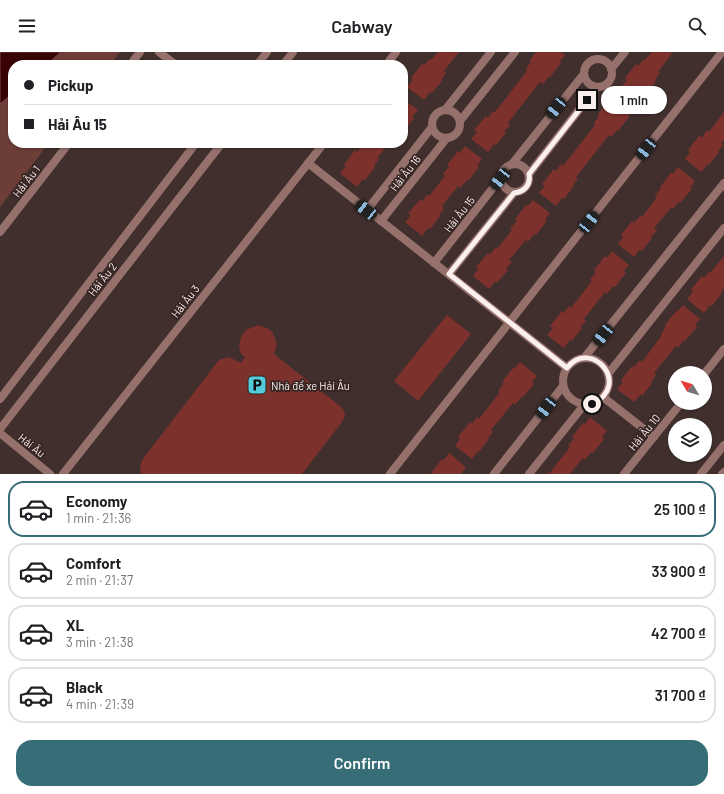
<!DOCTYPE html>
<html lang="en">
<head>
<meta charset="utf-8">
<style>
  :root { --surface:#fff; --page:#f6f6f6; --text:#202124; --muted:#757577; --line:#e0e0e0; --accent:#366d76 }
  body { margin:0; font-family:Barlow,sans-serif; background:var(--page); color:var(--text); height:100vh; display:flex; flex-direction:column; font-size:15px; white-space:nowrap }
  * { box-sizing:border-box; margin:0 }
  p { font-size:13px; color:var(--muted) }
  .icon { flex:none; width:22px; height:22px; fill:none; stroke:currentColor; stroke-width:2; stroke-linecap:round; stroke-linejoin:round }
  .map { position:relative; height:422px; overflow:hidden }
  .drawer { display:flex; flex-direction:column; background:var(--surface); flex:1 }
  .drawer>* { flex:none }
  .top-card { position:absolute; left:8px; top:8px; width:400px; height:88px; border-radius:16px; box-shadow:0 1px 3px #0004; display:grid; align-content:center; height:88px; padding:0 16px; background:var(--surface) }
  .needle { width:26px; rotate:308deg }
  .tools { position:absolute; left:668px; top:314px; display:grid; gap:8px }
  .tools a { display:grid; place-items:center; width:44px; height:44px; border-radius:50%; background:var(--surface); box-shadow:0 1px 3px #0004; font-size:20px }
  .end { position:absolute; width:18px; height:18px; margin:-9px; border:5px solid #fcf0ef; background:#111; box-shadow:0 0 0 2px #111 }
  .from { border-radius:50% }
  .bubble { position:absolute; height:28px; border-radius:14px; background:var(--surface); box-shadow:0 1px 3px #0004; font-size:13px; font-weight:600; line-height:28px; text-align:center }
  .car { position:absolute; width:12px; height:24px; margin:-12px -6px; border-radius:5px; box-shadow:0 0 3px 1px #0007; background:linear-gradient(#222 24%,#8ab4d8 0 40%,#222 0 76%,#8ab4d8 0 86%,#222 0) }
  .top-card b { display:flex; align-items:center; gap:14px; height:38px; font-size:15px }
  .top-card b+b { border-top:1px solid var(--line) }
  .top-card i { width:10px; height:10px; background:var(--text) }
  ul { padding:7px 0 0; list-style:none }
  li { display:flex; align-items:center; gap:12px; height:56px; margin:0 8px 6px; padding:0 8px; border:2px solid var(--line); border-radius:16px }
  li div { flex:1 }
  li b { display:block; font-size:15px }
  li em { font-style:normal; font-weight:600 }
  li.selected { border-color:var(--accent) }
  li>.icon { width:36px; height:36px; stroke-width:1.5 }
  .cta { display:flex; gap:8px; margin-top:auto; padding:8px 16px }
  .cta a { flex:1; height:46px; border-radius:16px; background:var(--accent); color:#fff; font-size:16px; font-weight:600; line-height:46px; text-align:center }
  header { display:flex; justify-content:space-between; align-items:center; height:52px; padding:0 16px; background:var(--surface); font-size:18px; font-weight:600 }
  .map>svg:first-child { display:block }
</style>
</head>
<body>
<header><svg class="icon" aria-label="menu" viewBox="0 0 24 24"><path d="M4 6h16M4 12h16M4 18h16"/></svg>Cabway<svg class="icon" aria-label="search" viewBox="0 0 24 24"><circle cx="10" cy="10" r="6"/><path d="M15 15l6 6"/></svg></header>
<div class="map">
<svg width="724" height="422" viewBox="0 0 724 422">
  <rect width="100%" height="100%" fill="#402f2d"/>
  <polygon fill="#6d3d38" points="0,0 120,0 110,13 13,13 13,91 49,91 0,155"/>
  <polygon fill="#390203" stroke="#74494a" points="0,0 61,0 46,13 13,13 13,41 0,52"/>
  <g fill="#7d312c">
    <polygon points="438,0 459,0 444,19 446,21 441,28 442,29 432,41 430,40 424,48 407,35 413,28 411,26 422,12 424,13 430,7 431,8"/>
    <polygon points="536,0 561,0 565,3 560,9 561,11 550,25 549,24 543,32 540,30 508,71 510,73 504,80 506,81 495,94 494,92 488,100 471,87 477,80 474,78 486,64 488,66 493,59 495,60 527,19 525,18 531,10 529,9"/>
    <polygon points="652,0 673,0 658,20 660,21 655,28 656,29 646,42 644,41 638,49 621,35 627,28 625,26 636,12 638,14 644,7 645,8"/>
    <polygon points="615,43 633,56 628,63 630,64 618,79 617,78 611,85 609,83 576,125 578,127 573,133 574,134 564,147 562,146 556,154 539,141 545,134 542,132 554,117 556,119 561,112 563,114 595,73 594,71 599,64 598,62 609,48 610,50"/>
    <polygon points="403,47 418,58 412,65 414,66 403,81"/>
    <polygon points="724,60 724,88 721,91 723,93 718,99 719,100 709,113 708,112 701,120 685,107 690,100 688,98 699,84 702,85 707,78 709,80"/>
    <polygon points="367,91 389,91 377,106 379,107 374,114 375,115 365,128 363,127 357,135 340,121 346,114 344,113 355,98 357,100 362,93 364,95"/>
    <polygon points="465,94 482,107 477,114 479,115 468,129 467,128 460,136 458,134 442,154 444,156 439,163 440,164 430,177 428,176 422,184 405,170 411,163 408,162 420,147 422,149 428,142 429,144 445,124 443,122 449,115 447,113 458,99 460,101"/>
    <polygon points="678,115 695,129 690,136 692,137 680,151 679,150 673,157 671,156 654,176 657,178 651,185 652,186 642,199 640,197 634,205 618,192 623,185 621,183 632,169 634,171 640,164 642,165 657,145 655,144 661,136 660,135 671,121 673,122"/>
    <polygon points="533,148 550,161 545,168 547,169 536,183 534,182 528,190 526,188 509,208 512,210 506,217 508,218 497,231 496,229 489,237 473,224 478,217 476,215 488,201 490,203 495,196 497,197 512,178 510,176 517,169 515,167 526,153 528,154"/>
    <polygon points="612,199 629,213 624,219 626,221 615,235 613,234 607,242 605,240 584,267 586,269 580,275 582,276 572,289 570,288 564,296 547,283 553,276 550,274 562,259 564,261 569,254 571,256 592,229 590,228 596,220 594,218 605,204 607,206"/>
    <polygon points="724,204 724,236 721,240 722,241 712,254 710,253 704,261 687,247 693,240 691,238 702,224 704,226 710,219 711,220"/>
    <polygon points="683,253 700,267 695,273 697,275 685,289 684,288 678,296 676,294 654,321 656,323 651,330 652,331 642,344 641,342 634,350 617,337 623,330 621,328 632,314 634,315 640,308 642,310 662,283 661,282 666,274 665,273 676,259 677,260"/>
    <polygon points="447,263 471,282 418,349 394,329"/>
    <polygon points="258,273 269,277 273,281 277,292 274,302 341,355 344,358 345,364 342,370 302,422 141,422 140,417 142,408 219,308 229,305 241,311 245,305 241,302 239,295 240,289 242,283 246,278"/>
    <polygon points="520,310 537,324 532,330 534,332 522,346 521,345 515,353 513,351 491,378 493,380 488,386 489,387 479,400 478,399 472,407 455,394 460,387 458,385 470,370 472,372 477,365 479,367 500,340 498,339 504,331 502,330 513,316 514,317"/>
    <polygon points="590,365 607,379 602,385 604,387 593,401 591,400 585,408 583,406 570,422 546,422 548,420 549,422 570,395 568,394 574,386 572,385 583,371 585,372"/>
    <polygon points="449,401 466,415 461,422 433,422 431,421 442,407 444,408"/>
  </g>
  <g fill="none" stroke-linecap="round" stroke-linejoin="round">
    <g stroke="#96716c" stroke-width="8">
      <polyline points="159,0 176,13"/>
      <circle cx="598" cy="21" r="14"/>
      <polyline points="130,13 140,0"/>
      <polyline points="386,13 396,0"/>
      <polyline points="611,17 625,0"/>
      <circle cx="446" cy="72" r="14"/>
      <polyline points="445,58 491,0"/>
      <polyline points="460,69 515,0"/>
      <polyline points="308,111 567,316"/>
      <circle cx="515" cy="126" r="14"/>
      <polyline points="512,112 583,23"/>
      <polyline points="529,122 596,36"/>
      <polyline points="367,158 432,75"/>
      <polyline points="381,169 446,87"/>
      <polyline points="0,180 69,91"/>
      <polyline points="434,211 500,127"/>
      <polyline points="449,222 514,141"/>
      <circle cx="586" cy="329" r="23"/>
      <polyline points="584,306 724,131"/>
      <polyline points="705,321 724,297"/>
      <polyline points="608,322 724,176"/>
      <polyline points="603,345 654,385"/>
      <polyline points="0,381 50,422"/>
      <polyline points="63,422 324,91"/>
      <polyline points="390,422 722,0"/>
      <polyline points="494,422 563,334"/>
      <polyline points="529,422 584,353"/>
      <polyline points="624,422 681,351"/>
    </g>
    <g stroke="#96716c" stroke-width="8">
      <polyline points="257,13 267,0"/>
      <polyline points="283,13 293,0"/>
      <polyline points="0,347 196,91"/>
      <polyline points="0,377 222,91"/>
      <polyline points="701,422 724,393"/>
      <polyline points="722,422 724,420"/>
    </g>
  </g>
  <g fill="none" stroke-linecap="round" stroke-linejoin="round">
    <path stroke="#fcf0ef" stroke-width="5" d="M 587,48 L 529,122 C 531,132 525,140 514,141 L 449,222 L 567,316 C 591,285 633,333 592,352"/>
  </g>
  <defs>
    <g id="parking-square" transform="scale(1)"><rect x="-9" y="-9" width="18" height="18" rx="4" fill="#52cbda" stroke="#352523"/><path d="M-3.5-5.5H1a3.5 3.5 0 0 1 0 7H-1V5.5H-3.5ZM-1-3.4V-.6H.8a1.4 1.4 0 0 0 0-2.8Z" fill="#111"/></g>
  </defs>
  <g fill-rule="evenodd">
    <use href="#parking-square" x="257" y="333"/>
  </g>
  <g text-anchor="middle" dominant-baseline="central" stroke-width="3.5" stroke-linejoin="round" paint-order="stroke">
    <g font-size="11" fill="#fcf0ef" stroke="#352523">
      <text transform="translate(405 121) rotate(-52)">Hải Âu 16</text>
      <text transform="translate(26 129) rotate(-52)">Hải Âu 1</text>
      <text transform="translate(459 162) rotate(-52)">Hải Âu 15</text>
      <text transform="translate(102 227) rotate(-52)">Hải Âu 2</text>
      <text transform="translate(185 249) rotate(-52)">Hải Âu 3</text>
      <text transform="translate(644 380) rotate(-51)">Hải Âu 10</text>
      <text transform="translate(32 393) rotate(39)">Hải Âu</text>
    </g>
    <g font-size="11" fill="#fcf0ef" stroke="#352523" text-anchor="start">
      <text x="271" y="333">Nhà để xe Hải Âu</text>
    </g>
  </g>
</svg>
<div class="tools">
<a><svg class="needle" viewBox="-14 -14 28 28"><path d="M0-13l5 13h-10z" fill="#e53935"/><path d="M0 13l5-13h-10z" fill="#757577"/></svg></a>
<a><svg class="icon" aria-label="layers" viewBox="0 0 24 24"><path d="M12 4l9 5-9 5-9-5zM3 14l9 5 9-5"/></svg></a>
</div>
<i class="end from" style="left:592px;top:352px"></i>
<i class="end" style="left:587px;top:48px"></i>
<div class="bubble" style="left:601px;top:34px;width:66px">1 min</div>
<i class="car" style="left:556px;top:56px;rotate:219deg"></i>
<i class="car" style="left:646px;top:97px;rotate:218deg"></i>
<i class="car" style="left:500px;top:127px;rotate:218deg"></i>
<i class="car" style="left:366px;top:158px;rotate:308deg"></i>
<i class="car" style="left:589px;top:170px;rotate:38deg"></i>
<i class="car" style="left:603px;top:283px;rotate:218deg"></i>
<i class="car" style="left:546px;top:356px;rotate:218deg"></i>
<div class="top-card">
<b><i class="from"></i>Pickup</b>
<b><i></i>Hải Âu 15</b>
</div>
</div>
<section class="drawer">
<ul>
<li class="selected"><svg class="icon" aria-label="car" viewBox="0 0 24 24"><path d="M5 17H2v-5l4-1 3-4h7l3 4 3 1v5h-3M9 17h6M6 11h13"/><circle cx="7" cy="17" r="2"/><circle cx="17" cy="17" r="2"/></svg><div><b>Economy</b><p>1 min · 21:36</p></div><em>25 100 ₫</em></li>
<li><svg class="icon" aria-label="car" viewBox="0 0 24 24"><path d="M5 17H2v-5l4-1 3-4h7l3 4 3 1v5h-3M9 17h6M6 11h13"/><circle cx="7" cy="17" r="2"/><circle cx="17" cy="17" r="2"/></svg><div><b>Comfort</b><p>2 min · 21:37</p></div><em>33 900 ₫</em></li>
<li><svg class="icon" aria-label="car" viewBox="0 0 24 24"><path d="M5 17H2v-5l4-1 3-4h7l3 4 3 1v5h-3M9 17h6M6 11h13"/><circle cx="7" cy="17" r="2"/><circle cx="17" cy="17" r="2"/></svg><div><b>XL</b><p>3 min · 21:38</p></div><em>42 700 ₫</em></li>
<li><svg class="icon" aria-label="car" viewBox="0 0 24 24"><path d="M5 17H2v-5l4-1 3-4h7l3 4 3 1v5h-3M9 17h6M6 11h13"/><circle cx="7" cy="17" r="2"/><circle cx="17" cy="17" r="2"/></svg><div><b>Black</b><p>4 min · 21:39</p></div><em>31 700 ₫</em></li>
</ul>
<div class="cta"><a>Confirm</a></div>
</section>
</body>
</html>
